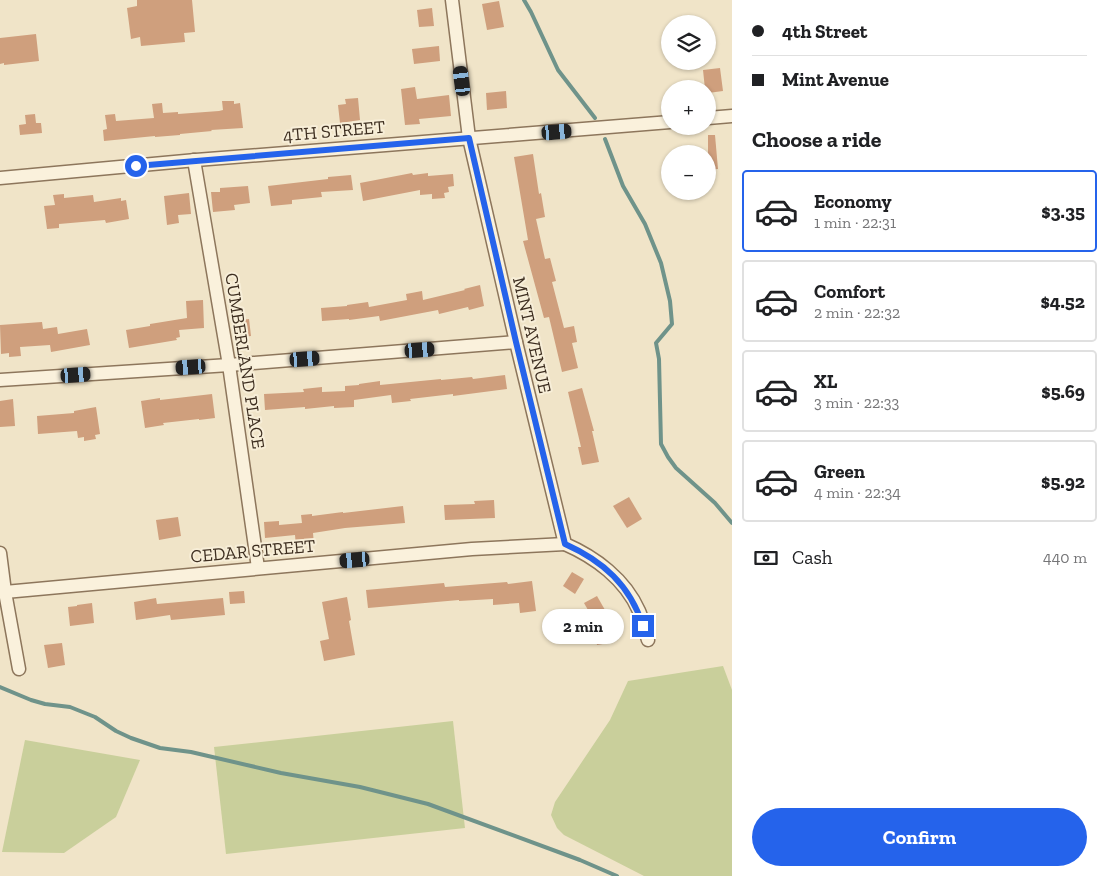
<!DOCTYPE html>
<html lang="en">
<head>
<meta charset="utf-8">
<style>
  :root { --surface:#fff; --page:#f6f6f6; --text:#202124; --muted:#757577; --line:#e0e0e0; --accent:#2563eb }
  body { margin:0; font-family:"Zilla Slab",serif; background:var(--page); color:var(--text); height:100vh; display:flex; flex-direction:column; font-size:19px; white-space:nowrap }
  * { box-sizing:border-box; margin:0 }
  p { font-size:16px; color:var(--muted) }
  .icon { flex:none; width:28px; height:28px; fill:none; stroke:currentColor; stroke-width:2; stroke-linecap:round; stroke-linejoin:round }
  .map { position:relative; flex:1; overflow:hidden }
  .side { display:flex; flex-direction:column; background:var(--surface); width:375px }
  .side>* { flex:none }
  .top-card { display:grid; align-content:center; height:110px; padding:0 20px; background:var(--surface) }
  .tools { position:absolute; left:661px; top:15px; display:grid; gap:10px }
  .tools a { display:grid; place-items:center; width:55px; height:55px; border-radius:50%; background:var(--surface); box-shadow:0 1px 4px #0004; font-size:25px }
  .end { position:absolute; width:22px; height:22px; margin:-11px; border:6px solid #2563eb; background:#fff; box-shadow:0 0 0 2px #fff }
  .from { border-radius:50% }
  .bubble { position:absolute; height:35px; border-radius:18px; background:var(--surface); box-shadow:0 1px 4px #0004; font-size:16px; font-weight:700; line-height:35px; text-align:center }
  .car { position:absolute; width:15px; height:30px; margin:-15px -8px; border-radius:6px; box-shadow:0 0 4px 1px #0007; background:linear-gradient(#222 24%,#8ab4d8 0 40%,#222 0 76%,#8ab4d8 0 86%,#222 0) }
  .top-card b { display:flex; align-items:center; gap:18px; height:48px; font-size:19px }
  .top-card b+b { border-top:1px solid var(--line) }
  .top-card i { width:12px; height:12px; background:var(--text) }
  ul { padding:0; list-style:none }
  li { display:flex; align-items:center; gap:15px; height:82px; margin:0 10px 8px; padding:0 10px; border:2px solid var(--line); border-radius:5px }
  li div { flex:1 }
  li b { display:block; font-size:19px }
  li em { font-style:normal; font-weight:700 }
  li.current { border-color:var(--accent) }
  li>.icon { width:45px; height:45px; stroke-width:1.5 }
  h2 { padding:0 20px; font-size:22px; line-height:60px }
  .pay { display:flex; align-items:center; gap:12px; height:55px; padding:0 20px; font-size:19px }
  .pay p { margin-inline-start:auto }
  .primary-button { display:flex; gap:10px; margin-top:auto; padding:10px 20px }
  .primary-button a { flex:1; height:58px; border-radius:30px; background:var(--accent); color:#fff; font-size:20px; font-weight:700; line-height:58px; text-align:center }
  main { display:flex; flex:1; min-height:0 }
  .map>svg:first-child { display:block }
</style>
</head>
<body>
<main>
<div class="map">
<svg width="732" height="876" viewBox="0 0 732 876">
  <rect width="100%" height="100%" fill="#f0e4c8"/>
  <g fill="#c9cf9b">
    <polygon points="723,666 732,690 732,876 644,876 564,835 557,828 551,815 555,802 610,720 628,681"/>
    <polygon points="453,721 465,828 226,854 214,747"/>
    <polygon points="25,740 140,760 116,817 64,853 2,852"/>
  </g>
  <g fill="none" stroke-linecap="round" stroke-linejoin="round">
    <g stroke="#6f938a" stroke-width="4">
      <polyline points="524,0 531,12 558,70 595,118"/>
      <polyline points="605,139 623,186 645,224 661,263 670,301 672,324 656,343 659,359 661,444 668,457 676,468 715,503 732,523"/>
      <polyline points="0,687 31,700 45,704 70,707 95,717 116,731 131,738 160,748 191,752 281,773 360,787 428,804 580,860 617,876"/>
    </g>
  </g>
  <g fill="#cf9f7d">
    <polygon points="137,0 192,0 195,32 184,33 185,42 141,46 140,37 131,39 127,8 137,6"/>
    <polygon points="499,1 504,27 487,30 482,4"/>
    <polygon points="432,8 434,26 419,27 417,10"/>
    <polygon points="36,34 39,61 4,65 4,63 0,64 0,38"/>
    <polygon points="439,46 440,61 414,64 412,49"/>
    <polygon points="720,68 723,91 708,93 708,89 705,89 703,70"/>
    <polygon points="415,87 417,99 449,95 451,116 419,119 420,124 405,125 401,89"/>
    <polygon points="506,91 507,108 487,110 486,93"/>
    <polygon points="358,98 360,120 340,123 338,105 346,104 345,99"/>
    <polygon points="222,101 234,101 234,104 240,103 243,128 211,130 212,131 180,134 180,135 155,137 155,136 104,141 103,130 107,129 105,115 115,114 116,121 154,118 152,104 162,103 163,113 178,112 178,114 219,111 223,110"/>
    <polygon points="35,114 36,123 41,123 42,133 20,135 19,125 26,124 25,115"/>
    <polygon points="708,135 715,135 718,169 708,170"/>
    <polygon points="533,154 539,194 541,193 545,217 536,219 545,259 550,258 556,281 552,282 564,328 574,326 577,342 572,343 578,368 562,372 549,317 544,318 523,241 528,240 514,157"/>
    <polygon points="412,173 413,175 428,173 428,176 453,174 454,186 448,187 449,192 444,193 445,198 432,199 432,194 420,195 420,190 363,201 360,183"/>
    <polygon points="351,175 353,190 321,192 322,197 292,200 292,204 271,206 268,186 328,179 328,177"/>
    <polygon points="248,186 250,203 234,205 235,210 213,212 211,192 220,192 220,188"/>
    <polygon points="189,193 191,214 178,215 179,223 167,225 164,196"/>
    <polygon points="64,194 64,198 93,195 94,202 121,198 121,201 126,200 129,219 106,223 105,220 59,224 59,228 47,229 44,206 55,205 53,195"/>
    <polygon points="480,285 484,306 469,310 468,307 439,314 438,310 380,321 379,316 349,320 349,319 322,321 321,308 347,306 347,305 368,302 369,307 407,300 406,294 422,291 423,300 465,290 464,289"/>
    <polygon points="203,300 204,328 179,330 180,337 176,338 177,340 129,348 126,330 150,326 150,324 187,318 186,301"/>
    <polygon points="249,319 251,336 234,338 232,321"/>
    <polygon points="42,322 43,329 57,327 58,334 87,329 90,345 51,352 50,345 20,347 21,356 9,357 9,353 1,354 0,325"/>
    <polygon points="505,375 507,389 453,396 453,394 410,399 411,401 392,403 391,395 354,400 354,407 334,408 334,406 305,409 305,407 265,410 264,394 304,392 303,389 322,387 322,392 345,391 345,386 359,385 359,384 380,381 380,385 441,379 441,380 472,377 473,379"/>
    <polygon points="582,388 594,431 592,431 599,462 582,465 578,447 581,447 568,392"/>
    <polygon points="212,394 215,418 199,420 199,419 163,423 164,425 145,428 141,401 160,398 160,400"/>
    <polygon points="13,399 15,426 0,427 0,401"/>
    <polygon points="96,407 100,434 95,435 96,439 84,441 84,437 78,438 77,431 38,434 37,416 74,413 74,411"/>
    <polygon points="629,497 642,519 627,528 613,506"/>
    <polygon points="494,500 495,518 445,520 444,505 475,504 474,501"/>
    <polygon points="403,506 405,523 345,528 313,533 314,545 296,547 295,535 265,538 264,522 279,521 279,525 302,523 301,515 312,514 312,516 343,512 343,513"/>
    <polygon points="178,517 181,536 159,540 156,520"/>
    <polygon points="572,572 584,579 575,594 563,586"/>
    <polygon points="532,581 536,611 520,613 519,603 493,605 493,599 459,601 459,600 368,608 366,590 444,583 445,587 507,582 508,584"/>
    <polygon points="244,591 245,603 230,604 229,592"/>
    <polygon points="597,596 605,610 592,617 584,603"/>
    <polygon points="347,597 351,620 349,621 355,655 324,661 320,641 329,639 322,602"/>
    <polygon points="156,598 157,604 223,598 225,615 171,620 170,615 136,620 134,602"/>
    <polygon points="92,603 94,623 70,626 68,607 77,606 77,605"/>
    <polygon points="611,626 614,642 597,645 596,640 593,640 591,630"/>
    <polygon points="62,643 65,665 48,668 44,645"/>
  </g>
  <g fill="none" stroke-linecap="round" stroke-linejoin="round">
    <g stroke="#8d765c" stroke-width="15">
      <g id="street">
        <path d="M 452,0 L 469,138 L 516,342 L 565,544 C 595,557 625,579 639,611 C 643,620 645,631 648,640"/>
        <polyline points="708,118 732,116"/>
        <polyline points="194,160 229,365 258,568"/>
        <path d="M 0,178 C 65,172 130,166 196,160 C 354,147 512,136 670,122"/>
        <polyline points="0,380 229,365 516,342"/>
        <polyline points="0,553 5,592 19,669"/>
        <polyline points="5,592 472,549 565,544"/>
      </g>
    </g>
    <use href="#street" stroke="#faf1dc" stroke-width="12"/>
  </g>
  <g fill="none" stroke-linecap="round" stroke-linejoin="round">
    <path stroke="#2563eb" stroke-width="6" d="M 136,166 L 469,138 L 516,342 L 565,544 C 603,561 630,585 643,626"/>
  </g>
  <g text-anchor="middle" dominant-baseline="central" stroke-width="4" stroke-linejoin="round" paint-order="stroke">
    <g font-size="18" fill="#3d2e20" stroke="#f7eed8">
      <text transform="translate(334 131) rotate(-5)">4TH STREET</text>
      <text transform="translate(532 335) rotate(77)">MINT AVENUE</text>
      <text transform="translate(245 361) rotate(81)">CUMBERLAND PLACE</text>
      <text transform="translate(253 551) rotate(-5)">CEDAR STREET</text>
    </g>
  </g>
</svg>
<div class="tools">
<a><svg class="icon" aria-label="layers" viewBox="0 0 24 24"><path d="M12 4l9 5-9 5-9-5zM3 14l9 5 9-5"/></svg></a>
<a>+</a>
<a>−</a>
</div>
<i class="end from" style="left:136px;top:166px"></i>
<i class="end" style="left:643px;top:626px"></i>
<div class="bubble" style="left:542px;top:609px;width:82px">2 min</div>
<i class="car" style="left:462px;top:81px;rotate:353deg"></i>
<i class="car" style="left:557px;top:132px;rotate:85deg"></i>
<i class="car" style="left:420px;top:350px;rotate:86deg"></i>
<i class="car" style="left:305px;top:359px;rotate:86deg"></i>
<i class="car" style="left:191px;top:367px;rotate:266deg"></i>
<i class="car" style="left:76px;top:375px;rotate:86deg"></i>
<i class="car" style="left:355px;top:560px;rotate:265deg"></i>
</div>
<section class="side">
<div class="top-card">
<b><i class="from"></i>4th Street</b>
<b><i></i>Mint Avenue</b>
</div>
<h2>Choose a ride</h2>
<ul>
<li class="current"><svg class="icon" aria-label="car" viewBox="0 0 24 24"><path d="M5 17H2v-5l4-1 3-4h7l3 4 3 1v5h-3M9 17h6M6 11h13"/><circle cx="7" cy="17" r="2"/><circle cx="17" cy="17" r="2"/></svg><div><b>Economy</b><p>1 min · 22:31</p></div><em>$3.35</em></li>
<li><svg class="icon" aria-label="car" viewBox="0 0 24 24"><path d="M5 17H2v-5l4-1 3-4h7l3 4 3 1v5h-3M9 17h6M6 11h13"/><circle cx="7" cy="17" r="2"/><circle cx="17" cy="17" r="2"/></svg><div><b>Comfort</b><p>2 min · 22:32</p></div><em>$4.52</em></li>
<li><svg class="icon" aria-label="car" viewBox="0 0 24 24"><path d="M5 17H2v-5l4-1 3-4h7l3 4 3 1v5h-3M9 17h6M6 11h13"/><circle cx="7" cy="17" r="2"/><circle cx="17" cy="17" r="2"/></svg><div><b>XL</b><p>3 min · 22:33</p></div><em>$5.69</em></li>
<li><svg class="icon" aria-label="car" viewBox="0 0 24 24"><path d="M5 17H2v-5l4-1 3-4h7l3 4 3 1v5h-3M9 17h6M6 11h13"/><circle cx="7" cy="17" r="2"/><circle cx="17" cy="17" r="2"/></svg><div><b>Green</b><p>4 min · 22:34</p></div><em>$5.92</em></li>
</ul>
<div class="pay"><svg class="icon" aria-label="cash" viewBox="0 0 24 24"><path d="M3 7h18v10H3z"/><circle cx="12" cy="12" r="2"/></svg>Cash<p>440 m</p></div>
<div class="primary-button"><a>Confirm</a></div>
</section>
</main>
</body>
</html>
